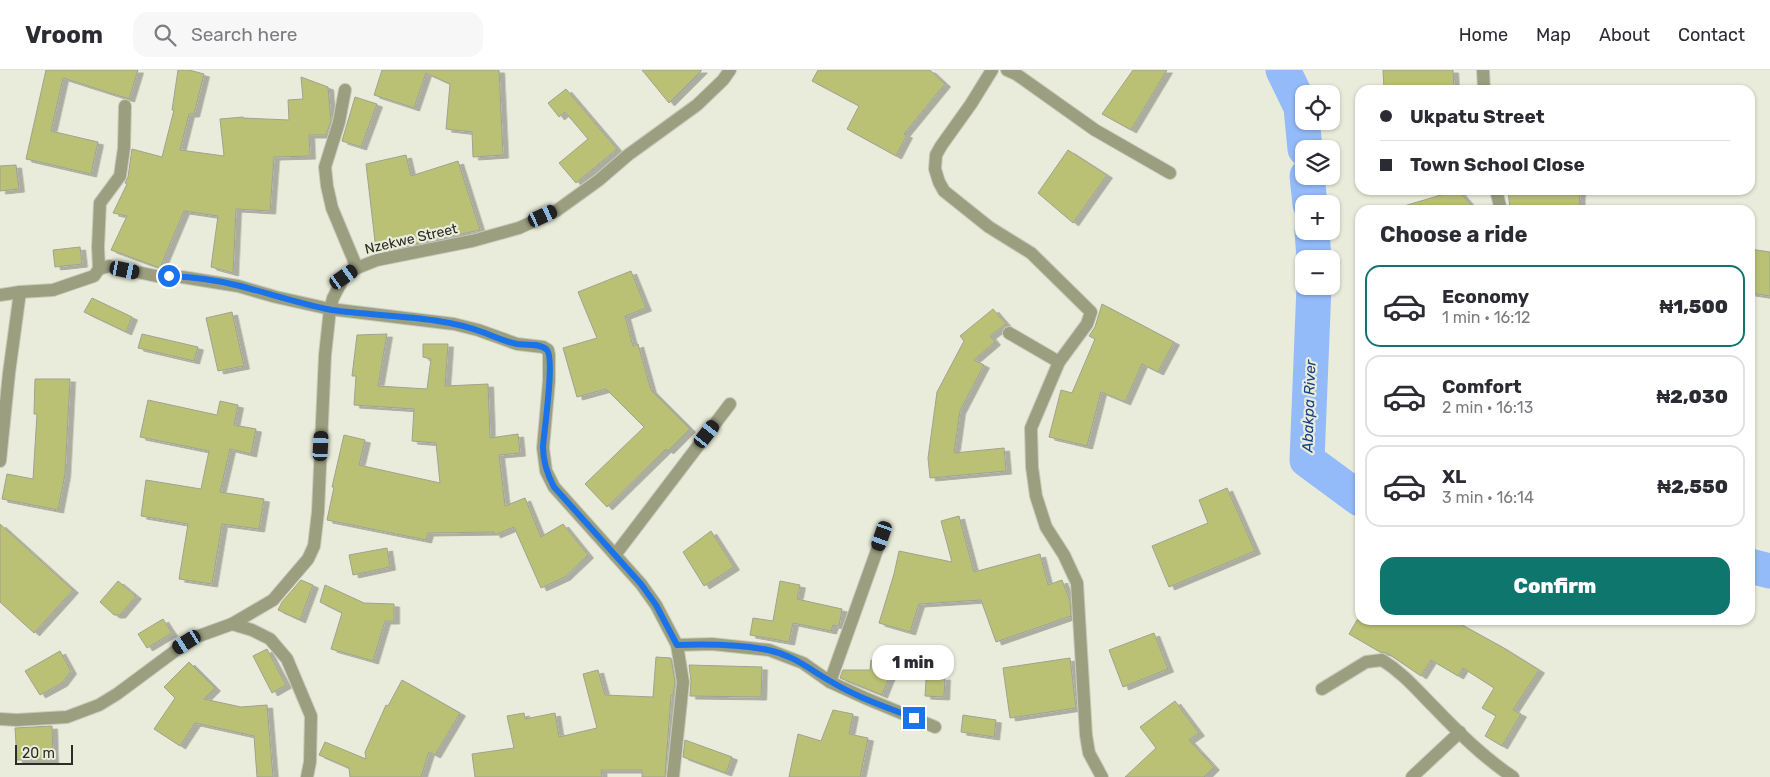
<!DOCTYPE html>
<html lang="en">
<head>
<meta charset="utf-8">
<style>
  :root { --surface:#fff; --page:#f7f7f7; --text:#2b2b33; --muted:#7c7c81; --line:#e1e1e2; --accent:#0f766e }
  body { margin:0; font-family:Rubik,sans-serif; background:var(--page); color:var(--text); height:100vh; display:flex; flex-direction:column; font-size:19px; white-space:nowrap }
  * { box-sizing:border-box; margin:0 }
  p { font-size:16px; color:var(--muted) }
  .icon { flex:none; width:28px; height:28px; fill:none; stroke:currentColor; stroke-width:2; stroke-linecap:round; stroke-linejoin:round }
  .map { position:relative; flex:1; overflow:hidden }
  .sheet { position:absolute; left:1355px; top:135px; width:400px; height:420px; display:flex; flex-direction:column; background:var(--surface); border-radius:15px; box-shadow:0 1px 4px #0004 }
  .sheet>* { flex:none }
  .hud { position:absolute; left:1355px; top:15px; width:400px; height:110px; border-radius:15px; box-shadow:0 1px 4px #0004; display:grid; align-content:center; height:110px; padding:0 25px; background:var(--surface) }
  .tools { position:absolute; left:1295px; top:15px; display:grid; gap:10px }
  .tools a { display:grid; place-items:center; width:45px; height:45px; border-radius:10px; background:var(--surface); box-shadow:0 1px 4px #0004; font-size:25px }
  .scale { position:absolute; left:15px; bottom:12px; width:58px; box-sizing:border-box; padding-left:5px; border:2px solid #2c2d26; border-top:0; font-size:14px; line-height:18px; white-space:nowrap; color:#2c2d26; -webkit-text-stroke:4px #eaecdb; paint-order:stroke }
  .end { position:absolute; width:22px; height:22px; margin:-11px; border:6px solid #1a73e8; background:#fff; box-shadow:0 0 0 2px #fff }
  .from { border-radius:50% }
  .bubble { position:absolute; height:35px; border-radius:15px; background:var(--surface); box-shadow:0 1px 4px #0004; font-size:16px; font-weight:800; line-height:35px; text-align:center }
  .car { position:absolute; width:15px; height:30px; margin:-15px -8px; border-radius:6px; box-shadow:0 0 4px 1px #0007; background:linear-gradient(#222 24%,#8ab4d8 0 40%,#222 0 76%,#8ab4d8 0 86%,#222 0) }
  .hud b { display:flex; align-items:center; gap:18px; height:48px; font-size:19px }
  .hud b+b { border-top:1px solid var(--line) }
  .hud i { width:12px; height:12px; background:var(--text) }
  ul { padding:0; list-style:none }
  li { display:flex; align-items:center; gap:15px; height:82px; margin:0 10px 8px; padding:0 15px; border:2px solid var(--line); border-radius:15px }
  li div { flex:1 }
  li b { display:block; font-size:19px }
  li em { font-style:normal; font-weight:800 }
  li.on { border-color:var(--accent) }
  li>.icon { width:45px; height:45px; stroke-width:1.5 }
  h2 { padding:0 25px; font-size:22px; line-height:60px }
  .action { display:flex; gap:10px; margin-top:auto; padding:10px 25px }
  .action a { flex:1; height:58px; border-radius:15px; background:var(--accent); color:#fff; font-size:20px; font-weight:800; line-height:58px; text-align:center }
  header { display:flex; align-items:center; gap:30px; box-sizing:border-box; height:70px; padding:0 25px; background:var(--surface); border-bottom:1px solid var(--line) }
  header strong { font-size:24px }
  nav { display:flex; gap:28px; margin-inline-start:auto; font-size:18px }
  .search { width:350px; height:45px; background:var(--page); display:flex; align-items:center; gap:12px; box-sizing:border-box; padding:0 18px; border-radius:15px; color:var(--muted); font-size:19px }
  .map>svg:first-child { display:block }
</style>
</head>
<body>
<header>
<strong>Vroom</strong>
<div class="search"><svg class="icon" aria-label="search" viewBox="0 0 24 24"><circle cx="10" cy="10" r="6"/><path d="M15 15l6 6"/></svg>Search here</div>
<nav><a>Home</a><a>Map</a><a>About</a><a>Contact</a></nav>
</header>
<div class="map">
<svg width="1770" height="707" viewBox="0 0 1770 707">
  <defs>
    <filter id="shadow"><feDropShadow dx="5.5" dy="3" stdDeviation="0" flood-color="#0004"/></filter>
  </defs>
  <rect width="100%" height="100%" fill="#eaecdb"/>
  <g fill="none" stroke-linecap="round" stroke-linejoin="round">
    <g stroke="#93baf9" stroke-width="35">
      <polyline points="1283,0 1301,37 1305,79"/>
      <polyline points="1307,106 1310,134"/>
      <polyline points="1312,161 1314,189"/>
      <polyline points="1314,216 1307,390 1360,429"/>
      <polyline points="1750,496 1770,501"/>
    </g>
  </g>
  <g fill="#bac174" stroke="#a0a292" filter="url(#shadow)">
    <polygon points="46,0 138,0 129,29 63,8 51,61 98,72 91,104 26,89"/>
    <polygon points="178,0 189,0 204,4 194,44 189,44 180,80 224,86 220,49 243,47 243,48 289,50 288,30 303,29 301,7 328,17 331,51 326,65 309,65 310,86 274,87 270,141 236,139 233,203 211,197 218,146 184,141 160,198 111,180 127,146 113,143 127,114 125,113 128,107 132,79 162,87 174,40 172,40"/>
    <polygon points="382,0 499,0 503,85 473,87 472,62 446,59 450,14 426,3 414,38 374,25"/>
    <polygon points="642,0 702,0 669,33"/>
    <polygon points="818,0 930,0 945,14 904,64 907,65 896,86 847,59 859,36 812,11"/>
    <polygon points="1133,0 1167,0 1131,60 1102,44"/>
    <polygon points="1383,0 1453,0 1454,20 1384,20"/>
    <polygon points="566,19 617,79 576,113 559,93 588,69 565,42 559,47 548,33"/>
    <polygon points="355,27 377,34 361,77 342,71"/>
    <polygon points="1068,80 1107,105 1073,153 1038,123"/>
    <polygon points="406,85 411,106 458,91 480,160 409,175 376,180 366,94"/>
    <polygon points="16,95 19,119 0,121 0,96"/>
    <polygon points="1458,120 1475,140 1404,140 1404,136"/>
    <polygon points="1508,120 1580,120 1579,140 1510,140"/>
    <polygon points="80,177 82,194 55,197 53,180"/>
    <polygon points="1750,179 1770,182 1770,226 1750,223"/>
    <polygon points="631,201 646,238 625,246 633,276 638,274 651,320 690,359 668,381 666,379 607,437 585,414 644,357 606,319 577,327 563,278 597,268 578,222"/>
    <polygon points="92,228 132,247 126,262 84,242"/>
    <polygon points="1102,234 1174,272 1158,302 1142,294 1125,332 1101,322 1087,376 1049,367 1061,320 1072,323 1095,269 1089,266 1095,257"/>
    <polygon points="993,239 1006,254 990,266 995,272 974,290 984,295 960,341 954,383 1004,378 1006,401 930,408 928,388 937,322 964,271 960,266"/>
    <polygon points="232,242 244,296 218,301 206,248"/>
    <polygon points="142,264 198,277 194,291 138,278"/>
    <polygon points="387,264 378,316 427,319 431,289 423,287 423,274 448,274 445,316 488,314 490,368 518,364 520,383 499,385 505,436 525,428 541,467 563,454 588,485 565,507 541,518 514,457 495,465 494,462 428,463 426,470 327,450 334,417 332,417 344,365 365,370 359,395 440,413 436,373 412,371 414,339 354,335 356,306 352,306 357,265"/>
    <polygon points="35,309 70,309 65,404 58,440 2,429 7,404 33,409 37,344 34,344"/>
    <polygon points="148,330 217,345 220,331 238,335 234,355 256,359 251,384 230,379 220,422 264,429 259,459 222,454 212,514 179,509 188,454 141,446 146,410 201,419 209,381 140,367"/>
    <polygon points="1227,418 1255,481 1169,517 1152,476 1208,453 1199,430"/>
    <polygon points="959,446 974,502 1040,484 1048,515 1062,510 1070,531 1071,546 996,572 981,530 919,534 910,562 879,553 894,504 899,481 952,492 941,451"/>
    <polygon points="0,454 73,520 34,563 0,532"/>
    <polygon points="711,461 734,497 704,516 683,482"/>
    <polygon points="387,478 390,497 353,505 349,485"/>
    <polygon points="301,510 313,515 300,550 278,540 282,532"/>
    <polygon points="118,511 136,526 120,545 114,545 100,532"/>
    <polygon points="780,511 800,515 797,529 842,539 839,556 833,555 831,561 793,553 789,572 750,565 753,548 773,551"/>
    <polygon points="325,515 364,533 394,534 394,551 385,551 373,591 331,579 342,543 320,532"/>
    <polygon points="163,549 172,563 147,578 138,564"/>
    <polygon points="1357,550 1453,550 1502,577 1539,600 1513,640 1521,644 1502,676 1485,666 1496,646 1482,638 1494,618 1463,598 1458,606 1431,590 1421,606 1387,583 1380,582 1349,564"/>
    <polygon points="1154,563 1168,599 1123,617 1109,580"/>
    <polygon points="267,579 286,615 272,623 253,586"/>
    <polygon points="60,581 71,601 62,613 40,625 25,601"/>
    <polygon points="656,587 671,588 675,612 673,625 671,625 665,707 642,707 642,700 601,700 602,707 475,707 472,684 514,678 507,646 524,643 525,649 555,643 559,667 597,658 583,604 598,600 605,625 653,627"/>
    <polygon points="1070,588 1076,638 1010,648 1003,598"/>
    <polygon points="871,590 893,598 882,625 840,608 843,600 870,600"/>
    <polygon points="189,592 215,618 204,629 241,637 267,635 273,707 257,707 254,666 195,653 180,676 154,659 175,628 164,617"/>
    <polygon points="689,595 762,597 761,627 690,626 691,611"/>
    <polygon points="945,607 944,627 925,626 926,610"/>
    <polygon points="402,610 460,643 435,685 429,682 421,707 350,707 349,698 319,685 325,672 366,689 365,682 386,635 388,636"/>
    <polygon points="1175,631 1199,663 1189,670 1214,697 1204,707 1125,707 1156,678 1140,657"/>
    <polygon points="833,640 853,644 849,664 868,668 860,707 789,707 798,664 821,671"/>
    <polygon points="963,645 996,650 994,667 961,662"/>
    <polygon points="52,656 53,690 17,690 15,658"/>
    <polygon points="685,670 732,687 726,703 683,687"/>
  </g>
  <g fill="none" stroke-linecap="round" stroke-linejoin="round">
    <g stroke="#c8caba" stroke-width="14">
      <g id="minor">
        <polyline points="992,0 971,34 941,76 936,85 935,99 939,112 944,121 989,157 1031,183 1091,242 1087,254 1059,292 1031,358 1032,397 1036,426 1046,457 1064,485 1077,513 1086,665 1089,683 1102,707"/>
        <polyline points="1007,0 1016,4 1095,60 1170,103"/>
        <polyline points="1483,0 1484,20"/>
        <polyline points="345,20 339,52 325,97 327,116 332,138 357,198"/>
        <polyline points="1496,120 1501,140"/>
        <polyline points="99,199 98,177 100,133 120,106 124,78 125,36"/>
        <polyline points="0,225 20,222 53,220 94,206 99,199 109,196 156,206 182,207 238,216 276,227 330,239 454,254 478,260 517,274 543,277 548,280 549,285 549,311 543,378 546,401 554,417 641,514 656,535 677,575 683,612 673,707"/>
        <polyline points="1009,263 1059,292"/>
        <polyline points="0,391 9,303 20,222"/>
        <polyline points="615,485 730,334"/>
        <polyline points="232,554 273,530 308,489 314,476 318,442 325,285 330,239 333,228 344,207 357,198 377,190 472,171 519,158 556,141 599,110 628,85 697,35 723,10 730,0"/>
        <polyline points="677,575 712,574 769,580 803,593 830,612 865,628 935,657"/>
        <polyline points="830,612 882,466"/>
        <path d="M 1322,619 L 1366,592 L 1382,590 C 1403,603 1417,620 1434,637 C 1458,662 1484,688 1513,707"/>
        <polyline points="0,649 17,650 67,647 99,635 117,624 179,578 196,567 232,554 252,560 270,569 287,589 311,646 310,692 307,707"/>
        <polyline points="1412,707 1460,662"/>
      </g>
    </g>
    <use href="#minor" stroke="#9b9f7f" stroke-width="12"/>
  </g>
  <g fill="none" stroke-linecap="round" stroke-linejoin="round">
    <path stroke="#1a73e8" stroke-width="6" d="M 169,206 C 192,207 218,210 240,216 C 271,224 301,234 332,240 C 380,247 440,245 485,263 C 495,267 506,272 517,274 C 525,275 541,273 547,280 C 555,289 544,361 543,377 C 543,392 547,404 554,417 L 641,514 L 656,535 L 677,575 C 707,574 739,574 768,580 C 793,585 809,599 830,611 C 856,627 886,637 914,648"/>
  </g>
  <g text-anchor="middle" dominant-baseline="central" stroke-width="4.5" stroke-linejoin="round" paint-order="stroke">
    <g font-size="14" fill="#2c2d26" stroke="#eaecdb">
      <text transform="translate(411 169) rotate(-13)">Nzekwe Street</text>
    </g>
    <g font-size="15" font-style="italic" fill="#144189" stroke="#eaecdb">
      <text transform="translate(1309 336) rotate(-88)">Abakpa River</text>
    </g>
  </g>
</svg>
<div class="tools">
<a><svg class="icon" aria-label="locate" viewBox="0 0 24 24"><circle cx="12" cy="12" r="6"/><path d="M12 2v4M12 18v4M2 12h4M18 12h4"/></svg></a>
<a><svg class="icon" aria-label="layers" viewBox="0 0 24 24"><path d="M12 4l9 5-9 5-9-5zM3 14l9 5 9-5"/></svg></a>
<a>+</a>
<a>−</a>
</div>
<div class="scale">20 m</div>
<i class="end from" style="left:169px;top:206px"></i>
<i class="end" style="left:914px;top:648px"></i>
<div class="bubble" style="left:872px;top:575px;width:82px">1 min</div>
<i class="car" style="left:543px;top:146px;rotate:65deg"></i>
<i class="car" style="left:125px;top:200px;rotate:102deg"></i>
<i class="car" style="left:344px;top:207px;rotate:55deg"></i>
<i class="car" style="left:707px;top:364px;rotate:38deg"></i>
<i class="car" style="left:321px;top:376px;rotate:3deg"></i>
<i class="car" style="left:882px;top:466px;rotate:199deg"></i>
<i class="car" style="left:187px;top:572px;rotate:238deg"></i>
<div class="hud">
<b><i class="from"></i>Ukpatu Street</b>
<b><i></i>Town School Close</b>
</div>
<section class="sheet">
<h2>Choose a ride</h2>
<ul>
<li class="on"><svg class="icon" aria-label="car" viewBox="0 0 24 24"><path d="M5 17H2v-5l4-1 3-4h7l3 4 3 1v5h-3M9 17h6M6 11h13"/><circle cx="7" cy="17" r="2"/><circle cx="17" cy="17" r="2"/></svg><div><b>Economy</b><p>1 min · 16:12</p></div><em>₦1,500</em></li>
<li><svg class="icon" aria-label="car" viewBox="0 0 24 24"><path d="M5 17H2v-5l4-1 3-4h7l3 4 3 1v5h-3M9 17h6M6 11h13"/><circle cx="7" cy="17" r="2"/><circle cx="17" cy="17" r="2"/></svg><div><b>Comfort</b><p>2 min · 16:13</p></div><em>₦2,030</em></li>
<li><svg class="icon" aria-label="car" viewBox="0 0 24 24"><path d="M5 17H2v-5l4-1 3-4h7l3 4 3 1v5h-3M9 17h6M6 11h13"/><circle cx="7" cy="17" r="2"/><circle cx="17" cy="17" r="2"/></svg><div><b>XL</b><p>3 min · 16:14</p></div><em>₦2,550</em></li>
</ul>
<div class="action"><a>Confirm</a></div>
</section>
</div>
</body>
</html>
